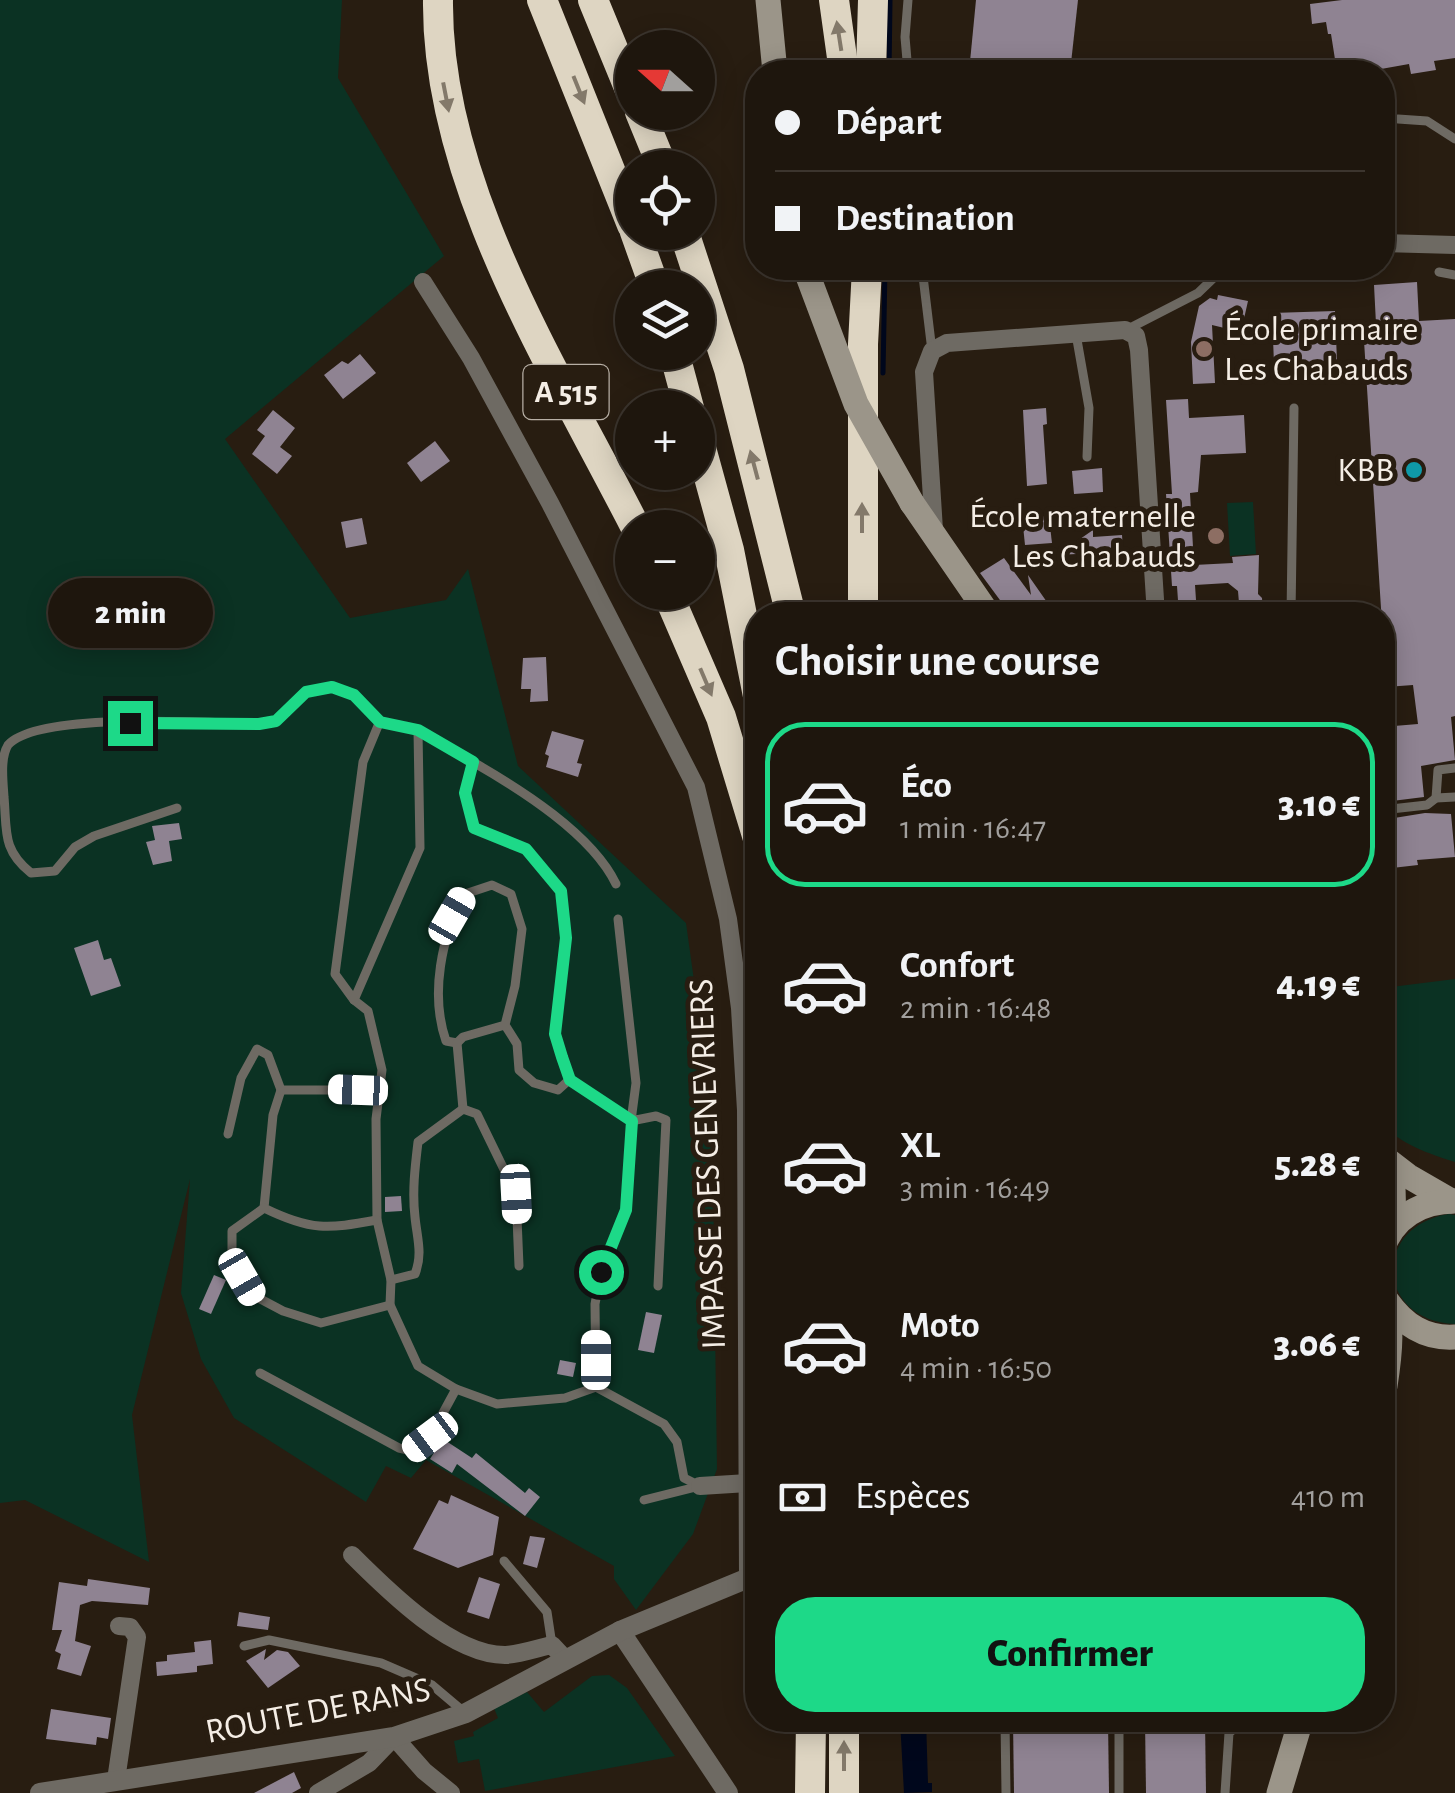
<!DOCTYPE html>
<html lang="fr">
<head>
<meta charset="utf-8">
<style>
  :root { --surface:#1e160d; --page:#261f16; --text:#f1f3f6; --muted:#a19f9d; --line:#3c352e; --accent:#1dd988 }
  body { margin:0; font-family:"Alegreya Sans",sans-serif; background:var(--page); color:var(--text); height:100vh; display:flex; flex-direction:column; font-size:38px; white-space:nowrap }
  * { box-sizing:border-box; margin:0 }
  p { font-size:32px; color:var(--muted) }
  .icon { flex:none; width:55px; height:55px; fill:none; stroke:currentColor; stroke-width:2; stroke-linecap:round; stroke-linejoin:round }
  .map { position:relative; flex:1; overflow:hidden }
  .panel { position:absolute; left:745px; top:602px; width:650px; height:1130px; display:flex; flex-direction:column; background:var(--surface); border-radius:40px; box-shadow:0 5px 25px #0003,0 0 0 2px var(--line) }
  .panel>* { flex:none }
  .hud { position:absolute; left:745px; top:60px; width:650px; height:220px; border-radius:40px; box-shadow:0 5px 25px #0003,0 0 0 2px var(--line); display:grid; align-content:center; height:220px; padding:0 30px; background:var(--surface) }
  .needle { width:65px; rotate:291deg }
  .buttons { position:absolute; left:615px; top:30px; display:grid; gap:20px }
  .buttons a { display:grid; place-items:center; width:100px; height:100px; border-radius:50%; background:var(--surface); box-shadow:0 5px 25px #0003,0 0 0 2px var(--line); font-size:50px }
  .end { position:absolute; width:45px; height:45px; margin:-22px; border:12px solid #1dd988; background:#111; box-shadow:0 0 0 5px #111 }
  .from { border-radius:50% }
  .bubble { position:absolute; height:70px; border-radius:35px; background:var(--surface); box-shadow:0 5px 25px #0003,0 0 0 2px var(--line); font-size:32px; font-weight:800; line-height:70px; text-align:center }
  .car { position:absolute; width:30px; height:60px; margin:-30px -15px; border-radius:12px; box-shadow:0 0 8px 2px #0007; background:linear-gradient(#fff 24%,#345 0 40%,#fff 0 76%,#345 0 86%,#fff 0) }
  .hud b { display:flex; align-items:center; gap:35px; height:95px; font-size:38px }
  .hud b+b { border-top:2px solid var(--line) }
  .hud i { width:25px; height:25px; background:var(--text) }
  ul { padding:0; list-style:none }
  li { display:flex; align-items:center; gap:30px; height:165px; margin:0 20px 15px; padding:0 10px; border:5px solid transparent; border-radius:40px }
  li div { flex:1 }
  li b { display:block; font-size:38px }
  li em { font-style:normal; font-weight:800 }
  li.current { border-color:var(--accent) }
  li>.icon { width:90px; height:90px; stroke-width:1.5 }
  h2 { padding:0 30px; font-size:45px; line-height:120px }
  .pay { display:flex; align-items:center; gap:25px; height:110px; padding:0 30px; font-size:38px }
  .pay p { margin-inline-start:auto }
  .primary-button { display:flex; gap:20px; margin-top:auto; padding:20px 30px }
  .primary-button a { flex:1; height:115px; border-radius:40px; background:var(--accent); color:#111; font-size:40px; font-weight:800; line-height:115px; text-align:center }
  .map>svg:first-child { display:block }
</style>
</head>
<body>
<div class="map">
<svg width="1455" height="1793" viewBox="0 0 1455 1793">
  <rect width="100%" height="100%" fill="#281d11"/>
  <g fill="#0b3223">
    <polygon points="0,0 342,0 338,78 444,256 225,439 350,618 446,600 468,569 518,766 686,923 712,1110 717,1469 693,1534 636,1610 614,1579 614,1566 426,1460 411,1478 386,1466 366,1502 234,1418 201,1359 181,1293 190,1179 132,1415 149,1562 25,1500 0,1503"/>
    <polygon points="1253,502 1256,554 1230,556 1227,503"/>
    <path d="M 1455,979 L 1455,1162 C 1430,1154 1398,1144 1382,1122 L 1383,988 Z"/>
    <path d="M 1449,1214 L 1455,1215 L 1455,1324 C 1376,1321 1371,1226 1449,1214 Z"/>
    <polygon points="609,1675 627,1688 675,1756 485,1791 479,1759 458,1763 454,1741 474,1736 473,1732 498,1718 494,1708 527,1692 544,1712 592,1676"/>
  </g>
  <polygon fill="#00071c" points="900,1720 926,1720 928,1783 932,1783 932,1792 904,1793"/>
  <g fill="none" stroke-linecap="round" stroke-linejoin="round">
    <g stroke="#00071c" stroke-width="5">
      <polyline points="889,72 890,0"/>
      <polyline points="883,373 885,268"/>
    </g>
  </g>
  <g fill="#8f8392">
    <polygon points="976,0 1078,0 1070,72 969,72"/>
    <polygon points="1342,0 1455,0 1455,58 1434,61 1436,70 1411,74 1409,64 1381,69 1381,72 1337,72 1331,34 1328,34 1326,22 1312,24 1310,4"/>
    <polygon points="1417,282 1419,321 1455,319 1455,716 1451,717 1455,760 1421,766 1424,797 1392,801 1390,787 1382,787 1382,727 1418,724 1413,685 1386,687 1363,325 1376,324 1374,285"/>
    <polygon points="1218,295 1248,301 1241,332 1212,325 1215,383 1193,384 1191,342 1199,306 1210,298 1217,300"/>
    <polygon points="1335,311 1337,362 1335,368 1322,368 1321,362 1274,364 1272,313"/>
    <polygon points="360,354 376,373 343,399 324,375 342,361 348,364"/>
    <polygon points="1188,399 1189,418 1244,415 1246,453 1201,455 1198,492 1190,493 1194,565 1233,563 1232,557 1259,555 1258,594 1262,598 1263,615 1240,615 1238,591 1228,583 1195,585 1197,615 1179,615 1177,586 1172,586 1166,494 1172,494 1166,400"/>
    <polygon points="1046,408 1047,424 1043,425 1047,484 1027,486 1023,410"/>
    <polygon points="273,410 295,428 280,447 292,456 277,474 252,454 265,436 257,430"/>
    <polygon points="435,441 450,461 421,482 407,463"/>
    <polygon points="1102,468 1103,492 1074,494 1072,471"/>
    <polygon points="1039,515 1049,518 1052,543 1025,545 1022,516"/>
    <polygon points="362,518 367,544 346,548 341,522"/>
    <polygon points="1093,530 1093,537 1122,535 1123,551 1113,552 1115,569 1097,570 1096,553 1057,555"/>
    <polygon points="1004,558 1031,595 1028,575 1056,615 1011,615 980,573"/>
    <polygon points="546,657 548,701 530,702 531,689 521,689 523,658"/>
    <polygon points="552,731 584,740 577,763 582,764 578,777 546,767 549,756 545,754"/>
    <polygon points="1425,813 1451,814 1455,857 1417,860 1418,865 1392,868 1388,819"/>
    <polygon points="179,823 182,839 169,841 172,861 153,865 146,842 155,840 152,826"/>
    <polygon points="98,940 104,960 111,958 121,986 91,996 74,948"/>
    <polygon points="401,1196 402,1211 385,1212 385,1197"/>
    <polygon points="214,1275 226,1280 211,1314 199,1309"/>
    <polygon points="646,1312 662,1315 654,1353 638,1350"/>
    <polygon points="560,1360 576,1363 573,1377 557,1374"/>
    <polygon points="440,1437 472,1458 476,1453 525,1493 529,1488 540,1497 525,1516 457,1464 452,1473 430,1459 435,1451 431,1449"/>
    <polygon points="451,1495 499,1517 493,1555 458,1568 413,1549 439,1500 448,1504"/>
    <polygon points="530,1536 545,1538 537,1568 523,1564"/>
    <polygon points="479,1577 500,1584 489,1619 467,1612"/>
    <polygon points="88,1579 150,1588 148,1605 92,1601 80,1605 75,1641 91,1646 81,1676 57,1669 61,1654 55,1651 62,1630 52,1630 59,1582 87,1586"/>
    <polygon points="239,1612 270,1617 268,1630 237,1626"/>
    <polygon points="211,1640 213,1664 197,1666 197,1672 157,1676 156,1662 167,1661 167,1655 195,1652 194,1642"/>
    <polygon points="266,1649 264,1660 277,1650 288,1652 300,1666 268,1688 246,1661"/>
    <polygon points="51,1709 111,1718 108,1739 97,1737 96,1745 46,1739"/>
    <polygon points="1013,1720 1108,1720 1109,1793 1014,1793"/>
    <polygon points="1145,1720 1205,1720 1206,1793 1146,1793"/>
    <polygon points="294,1772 301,1788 292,1793 254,1793"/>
  </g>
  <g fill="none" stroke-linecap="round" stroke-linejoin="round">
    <g stroke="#6e6a63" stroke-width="9">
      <polyline points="908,72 905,37 908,0"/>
      <polyline points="1398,119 1427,121 1455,139"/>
      <polyline points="922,268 932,351"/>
      <polyline points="1439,272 1455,275"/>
      <polyline points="1128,329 1198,293 1224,268"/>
      <polyline points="1076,334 1089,408 1087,457"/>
      <polyline points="1291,615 1294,408"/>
      <polyline points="380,721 363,762 335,974 354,1000 368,1011 382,1070 376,1119 377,1220 391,1280 390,1305 418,1366 456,1389 497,1404 565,1398 596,1387"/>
      <path d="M 473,762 C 520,789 592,834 616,884"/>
      <polyline points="1436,798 1438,770 1455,768"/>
      <path d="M 177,808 L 94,836 L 75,847 L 55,871 L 31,873 C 2,850 7,831 4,797 C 3,781 0,758 8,745 C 39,711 210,723 259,724 L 276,721 L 305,692 L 332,687 L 354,695 L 380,721 L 418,731 L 473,762 L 465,793 L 474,828 L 526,849 L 561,891 L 566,937 L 555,1034 L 569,1080 L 631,1121 L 626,1210 L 601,1272 L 595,1304 L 596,1387 L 664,1424 L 677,1442 L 684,1478 L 700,1486"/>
      <polyline points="1391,809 1427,805 1436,798 1455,797"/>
      <polyline points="618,919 636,1083 631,1121 656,1116 666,1120 658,1286"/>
      <polyline points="354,1000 420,848 418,731"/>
      <path d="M 505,1025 L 463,1037 L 457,1043 L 446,1041 C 430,995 441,936 465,894 L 492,885 L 511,894 L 522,929 L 515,986 L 505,1025 L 517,1044 L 519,1070 L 534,1083 L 558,1090 L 569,1080"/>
      <polyline points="457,1043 463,1109"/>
      <path d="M 281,1090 L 273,1115 L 264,1208 C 311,1231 327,1229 377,1220"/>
      <polyline points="228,1134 241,1078 257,1049 268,1055 281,1090 380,1090"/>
      <polyline points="264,1208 232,1231 232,1260 253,1295 283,1311 321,1323 390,1305"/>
      <path d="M 391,1280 L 415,1274 C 423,1254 417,1238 415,1217 C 412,1192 415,1167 418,1142 L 463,1109 L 477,1114 L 516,1194 L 519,1266"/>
      <polyline points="260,1373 399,1448 412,1451 430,1437 456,1389"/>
      <polyline points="644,1500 700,1486"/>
      <polyline points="504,1561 547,1612 552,1645"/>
      <polyline points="244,1646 269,1640 381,1663 432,1685 464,1712"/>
      <polyline points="1005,1720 1006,1793"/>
      <polyline points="1119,1720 1119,1793"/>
      <polyline points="1225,1793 1229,1733 1244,1720"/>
    </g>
    <g stroke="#6e6a63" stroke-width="18">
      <polyline points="1382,243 1455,245"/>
      <polyline points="423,282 471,358 550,503 696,787 728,919 740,1008 746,1110 748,1578"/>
      <polyline points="934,530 924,372 932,351 947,343 1125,330 1136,336 1139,350 1156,615"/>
      <polyline points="700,1486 748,1483"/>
      <path d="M 352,1555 C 388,1591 453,1656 506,1655 C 521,1654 538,1648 552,1645 L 566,1660"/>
      <polyline points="116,1780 137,1637 130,1627 119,1626"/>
      <polyline points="318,1793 369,1763 394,1737 424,1771 451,1793"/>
    </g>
    <g stroke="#6e6a63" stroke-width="20">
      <polyline points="620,1631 728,1793"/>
      <polyline points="40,1793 394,1737 466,1713 620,1631 758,1574"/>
    </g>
    <g stroke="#9b9589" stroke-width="25">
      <polyline points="768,0 775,72"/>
      <polyline points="912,503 989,615"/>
      <polyline points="1382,1156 1408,1176 1451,1201"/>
      <polyline points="1382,1167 1393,1187 1394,1227"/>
      <path d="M 1382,1250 C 1393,1217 1421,1201 1455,1201"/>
      <path d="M 1382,1289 C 1394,1320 1390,1354 1385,1386"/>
      <path d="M 1387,1301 C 1404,1325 1425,1339 1455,1337"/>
      <polyline points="1279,1793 1301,1720"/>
    </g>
    <g stroke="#ded5c2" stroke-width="30">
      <path d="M 438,0 C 436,184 554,367 636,528"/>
      <polyline points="542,0 632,225"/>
      <polyline points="593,0 632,95"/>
      <polyline points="834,0 844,72"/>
      <polyline points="871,72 873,0"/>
      <polyline points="640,112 663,168"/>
      <polyline points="635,232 655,288"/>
      <polyline points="684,232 729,369 791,615"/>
      <polyline points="674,352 689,408"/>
      <polyline points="698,437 729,550 758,696"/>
      <polyline points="667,592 721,717 758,839"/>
      <polyline points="863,615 863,344 867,268"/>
      <polyline points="810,1793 811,1720"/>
      <polyline points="844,1793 844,1720"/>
    </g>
    <polyline stroke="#9b9589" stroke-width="25" points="805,268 856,404 912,503"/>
  </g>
  <defs><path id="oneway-solid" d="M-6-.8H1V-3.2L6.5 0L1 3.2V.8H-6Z" transform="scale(2.5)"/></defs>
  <g fill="#83796a">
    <use href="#oneway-solid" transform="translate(839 36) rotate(-99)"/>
    <use href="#oneway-solid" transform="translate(579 90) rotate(68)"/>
    <use href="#oneway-solid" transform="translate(446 97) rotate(79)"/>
    <use href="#oneway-solid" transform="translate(754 465) rotate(-105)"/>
    <use href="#oneway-solid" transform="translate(862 518) rotate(-90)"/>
    <use href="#oneway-solid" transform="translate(706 682) rotate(67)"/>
    <use href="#oneway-solid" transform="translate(844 1756) rotate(-90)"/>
  </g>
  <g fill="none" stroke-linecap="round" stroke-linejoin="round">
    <polyline stroke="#1dd988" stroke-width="12" points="130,723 259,724 276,721 306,692 332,687 354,695 380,722 418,730 473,762 465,793 474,828 526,849 561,891 566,938 555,1034 562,1057 570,1080 632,1121 626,1210 601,1272"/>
  </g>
  <g fill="#8d6e63" stroke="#281d11" stroke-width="4">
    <circle cx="1204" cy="349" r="10"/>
    <circle cx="1216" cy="536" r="10"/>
  </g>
  <circle fill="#0f9aa8" stroke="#281d11" stroke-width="4" cx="1414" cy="470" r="10"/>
  <g text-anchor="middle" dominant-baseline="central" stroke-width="10" stroke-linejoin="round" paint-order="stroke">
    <rect fill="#281d11" stroke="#b7afa5" stroke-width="2.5" x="523.5" y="365" width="85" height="54" rx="8"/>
    <g font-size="32" font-weight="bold" fill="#f4ede5">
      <text x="566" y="392">A 515</text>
    </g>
    <g font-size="35" fill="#f4ede5" stroke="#281d11" text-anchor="end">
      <text x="1224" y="329" text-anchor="start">École primaire<tspan x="1224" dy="40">Les Chabauds</tspan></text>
      <text x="1394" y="470">KBB</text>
      <text x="1196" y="516">École maternelle<tspan x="1196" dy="40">Les Chabauds</tspan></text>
    </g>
    <g font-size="35" fill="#f4ede5" stroke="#281d11">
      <text transform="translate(708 1164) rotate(-92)">IMPASSE DES GENEVRIERS</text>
      <text transform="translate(318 1711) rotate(-11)">ROUTE DE RANS</text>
    </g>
  </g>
</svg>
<div class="buttons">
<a><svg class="needle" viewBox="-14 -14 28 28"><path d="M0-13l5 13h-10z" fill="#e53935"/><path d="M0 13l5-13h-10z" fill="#a19f9d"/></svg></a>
<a><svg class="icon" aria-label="locate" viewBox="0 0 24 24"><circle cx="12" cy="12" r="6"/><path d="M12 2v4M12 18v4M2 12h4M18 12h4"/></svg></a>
<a><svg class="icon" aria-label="layers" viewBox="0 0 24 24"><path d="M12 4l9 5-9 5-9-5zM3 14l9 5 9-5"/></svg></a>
<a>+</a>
<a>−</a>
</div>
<i class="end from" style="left:601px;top:1272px"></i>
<i class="end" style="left:130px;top:723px"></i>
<div class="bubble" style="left:48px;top:578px;width:165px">2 min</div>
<i class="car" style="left:452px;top:916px;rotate:30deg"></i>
<i class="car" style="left:358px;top:1090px;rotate:272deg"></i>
<i class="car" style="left:516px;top:1194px;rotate:177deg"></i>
<i class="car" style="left:242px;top:1277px;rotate:150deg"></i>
<i class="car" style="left:596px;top:1360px;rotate:0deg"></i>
<i class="car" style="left:430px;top:1437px;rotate:233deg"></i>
<div class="hud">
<b><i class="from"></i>Départ</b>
<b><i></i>Destination</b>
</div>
<section class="panel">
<h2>Choisir une course</h2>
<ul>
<li class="current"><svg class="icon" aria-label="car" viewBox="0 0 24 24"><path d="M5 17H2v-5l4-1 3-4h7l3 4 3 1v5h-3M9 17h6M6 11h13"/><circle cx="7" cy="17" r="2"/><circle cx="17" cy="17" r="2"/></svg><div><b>Éco</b><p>1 min · 16:47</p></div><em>3.10 €</em></li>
<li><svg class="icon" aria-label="car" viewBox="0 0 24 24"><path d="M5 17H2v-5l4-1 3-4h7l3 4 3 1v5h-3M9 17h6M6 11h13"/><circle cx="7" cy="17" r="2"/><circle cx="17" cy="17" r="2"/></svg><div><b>Confort</b><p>2 min · 16:48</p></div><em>4.19 €</em></li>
<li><svg class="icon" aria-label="car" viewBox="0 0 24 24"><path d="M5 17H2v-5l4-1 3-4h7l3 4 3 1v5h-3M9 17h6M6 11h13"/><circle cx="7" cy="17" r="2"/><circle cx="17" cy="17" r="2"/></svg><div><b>XL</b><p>3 min · 16:49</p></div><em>5.28 €</em></li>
<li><svg class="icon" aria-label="car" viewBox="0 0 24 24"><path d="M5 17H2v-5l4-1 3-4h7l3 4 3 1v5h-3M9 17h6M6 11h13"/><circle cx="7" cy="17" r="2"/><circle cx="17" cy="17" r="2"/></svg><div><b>Moto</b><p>4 min · 16:50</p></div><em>3.06 €</em></li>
</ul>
<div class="pay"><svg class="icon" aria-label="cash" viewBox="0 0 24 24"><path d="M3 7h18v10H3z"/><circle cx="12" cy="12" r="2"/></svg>Espèces<p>410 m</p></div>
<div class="primary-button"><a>Confirmer</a></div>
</section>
</div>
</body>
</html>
